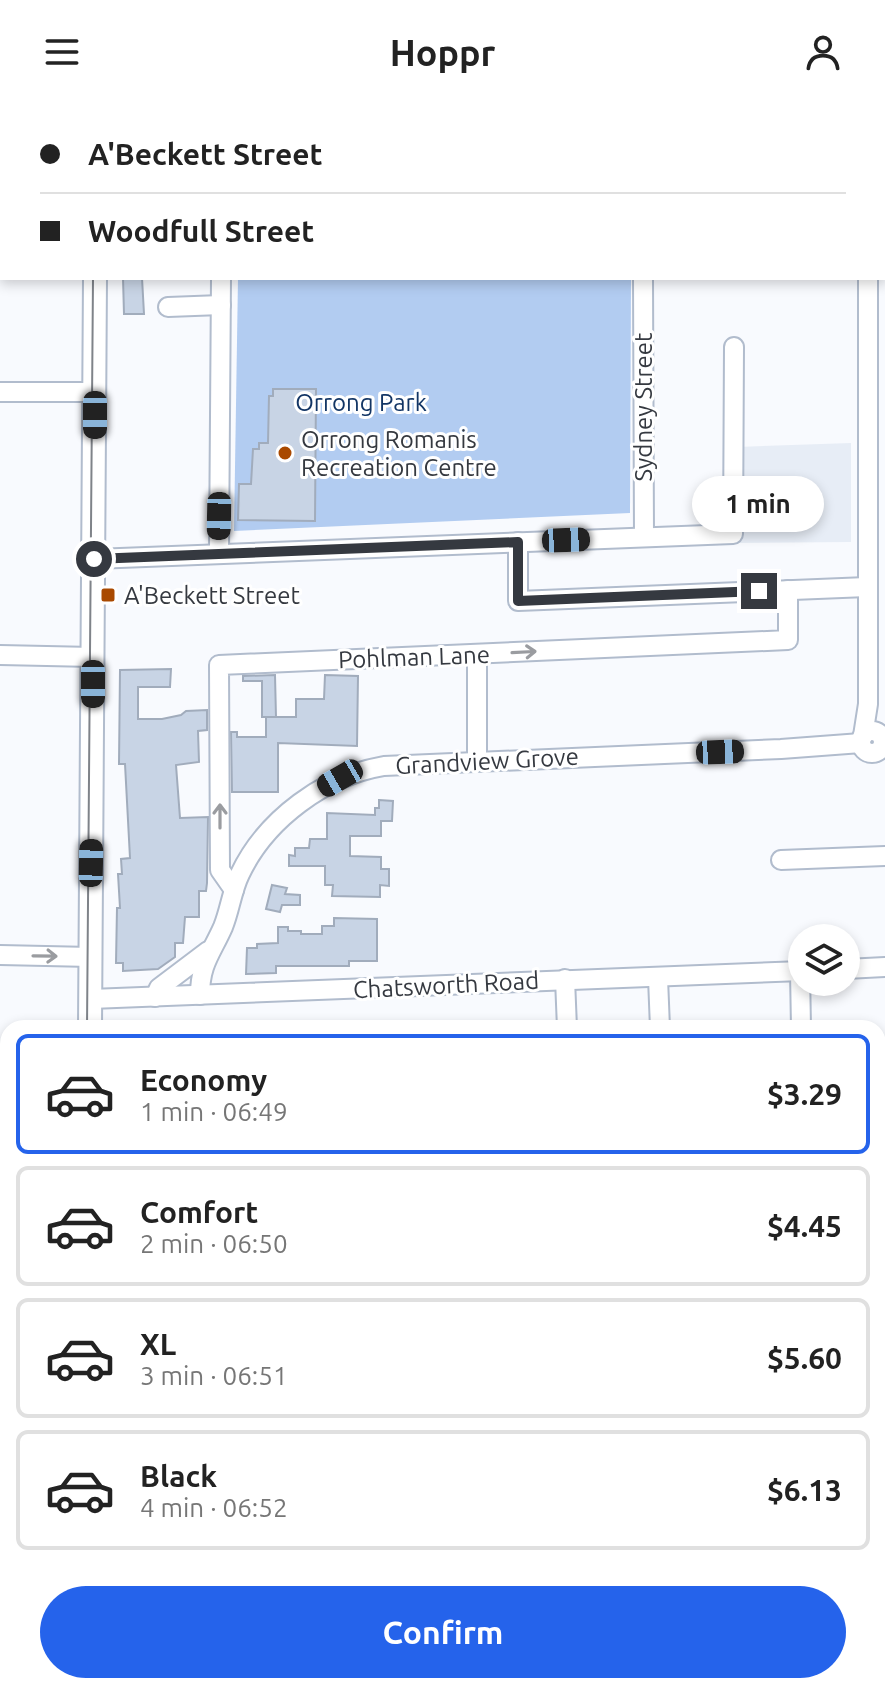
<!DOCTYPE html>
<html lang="en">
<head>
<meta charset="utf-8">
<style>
  :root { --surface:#fff; --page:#f6f6f6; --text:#222; --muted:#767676; --line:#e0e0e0; --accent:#2563eb }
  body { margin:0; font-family:Ubuntu,sans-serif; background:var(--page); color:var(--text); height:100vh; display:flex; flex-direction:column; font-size:30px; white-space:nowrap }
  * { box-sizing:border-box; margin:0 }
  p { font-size:26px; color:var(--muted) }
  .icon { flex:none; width:44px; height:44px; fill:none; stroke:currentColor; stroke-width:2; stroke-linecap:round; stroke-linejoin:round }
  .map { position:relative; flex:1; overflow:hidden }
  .sheet { position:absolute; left:0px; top:916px; width:886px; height:674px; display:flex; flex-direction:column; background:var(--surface); border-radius:24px 24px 0 0; box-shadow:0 4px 12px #0003 }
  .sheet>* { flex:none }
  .banner { position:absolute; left:0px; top:0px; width:886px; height:176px; box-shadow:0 4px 12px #0003; display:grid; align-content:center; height:176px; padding:0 40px; background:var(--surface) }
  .controls { position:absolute; left:788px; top:820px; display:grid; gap:16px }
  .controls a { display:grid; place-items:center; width:72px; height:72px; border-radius:50%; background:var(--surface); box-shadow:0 4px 12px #0003; font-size:40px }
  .end { position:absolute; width:36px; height:36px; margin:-18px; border:10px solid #353940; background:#fff; box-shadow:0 0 0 4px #fff }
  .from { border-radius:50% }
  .bubble { position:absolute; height:56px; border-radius:28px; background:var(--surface); box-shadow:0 4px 12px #0003; font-size:26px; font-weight:700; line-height:56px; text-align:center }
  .car { position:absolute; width:24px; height:48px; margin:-24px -12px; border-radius:10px; box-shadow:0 0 6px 2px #0007; background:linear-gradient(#222 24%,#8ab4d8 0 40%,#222 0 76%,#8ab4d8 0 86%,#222 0) }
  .banner b { display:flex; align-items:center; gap:28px; height:76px; font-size:30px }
  .banner b+b { border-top:2px solid var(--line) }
  .banner i { width:20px; height:20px; background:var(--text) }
  ul { padding:14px 0 0; list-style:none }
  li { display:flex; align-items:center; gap:24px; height:120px; margin:0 16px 12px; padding:0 24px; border:4px solid var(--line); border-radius:12px }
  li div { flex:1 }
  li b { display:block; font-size:30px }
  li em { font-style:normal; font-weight:700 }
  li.selected { border-color:var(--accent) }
  li>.icon { width:72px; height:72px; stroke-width:1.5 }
  .cta { display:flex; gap:16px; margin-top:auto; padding:16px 40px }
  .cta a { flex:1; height:92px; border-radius:48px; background:var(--accent); color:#fff; font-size:32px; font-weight:700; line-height:92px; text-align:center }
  header { display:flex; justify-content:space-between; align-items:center; height:104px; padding:0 40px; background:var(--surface); font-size:36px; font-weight:700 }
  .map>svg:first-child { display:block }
</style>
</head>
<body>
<header><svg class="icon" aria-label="menu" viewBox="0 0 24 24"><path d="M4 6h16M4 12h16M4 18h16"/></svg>Hoppr<svg class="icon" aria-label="person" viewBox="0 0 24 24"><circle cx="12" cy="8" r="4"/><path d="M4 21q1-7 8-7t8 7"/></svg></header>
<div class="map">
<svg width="885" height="1589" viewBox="0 0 885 1589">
  <rect width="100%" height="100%" fill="#f8fafe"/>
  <g fill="#e7edf6">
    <polygon points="851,339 851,438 737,439 737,343"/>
    <polygon points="8,1036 8,1554 0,1554 0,1037"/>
    <polygon points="232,1582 357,1582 357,1589 103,1589 103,1586"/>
  </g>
  <polygon fill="#b2ccf1" points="238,174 631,174 630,409 234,427"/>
  <g fill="#c8d4e5" stroke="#a1acbc" stroke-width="2">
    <polygon points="123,174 142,174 144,210 124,210"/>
    <polygon points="273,285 316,285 315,417 238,416 239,380 251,380 253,345 259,345 259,339 268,339 269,292 273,292"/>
    <polygon points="171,565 170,583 138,583 138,615 162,615 181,611 186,607 207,606 207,626 198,627 199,658 176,661 180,714 208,713 207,779 206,787 199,787 199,813 185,813 183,839 175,839 175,853 158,865 123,867 123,859 116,859 117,804 120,804 118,770 122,770 121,755 130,754 125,660 119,660 120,566"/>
    <polygon points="275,571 276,613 262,613 262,577 243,577 243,572"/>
    <polygon points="325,571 358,572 357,642 278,639 278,688 232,688 231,628 237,628 237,633 266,633 266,613 296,613 296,595 324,595"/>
    <polygon points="379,696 393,697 392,717 381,717 381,732 350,732 350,752 381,753 381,765 389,765 389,782 380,781 380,793 332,792 333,781 325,781 325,762 289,762 289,751 295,752 295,744 309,744 310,735 327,735 327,709 375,711 375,704 379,704"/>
    <polygon points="272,781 287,784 285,790 300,791 300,801 282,801 280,808 266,805"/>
    <polygon points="334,814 377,815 377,857 349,857 349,862 276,862 276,869 246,870 247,844 257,844 257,840 278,839 278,823 288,823 288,827 301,827 301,830 322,830 322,822 334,822"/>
  </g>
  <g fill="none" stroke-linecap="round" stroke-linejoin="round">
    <g stroke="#b1bccd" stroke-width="22">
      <g id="minor">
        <polyline points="295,0 295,2"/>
        <polyline points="613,0 613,2"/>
        <polyline points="870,0 870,2"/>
        <polyline points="643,174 644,433"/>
        <polyline points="168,203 221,201"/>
        <polyline points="0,288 95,288"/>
        <polyline points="518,438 518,497 867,483"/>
        <polyline points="219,449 221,174"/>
        <polyline points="94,455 733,430 734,243"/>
        <polyline points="0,551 93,553"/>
        <circle cx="872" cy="638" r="11"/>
        <polyline points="863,632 868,600 868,174"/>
        <polyline points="477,657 477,551"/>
        <polyline points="781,756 885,752"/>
        <polyline points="234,786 220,766 219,561 788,536 788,486"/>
        <polyline points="0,851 91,853"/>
        <polyline points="846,865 885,863"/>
        <polyline points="800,867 801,924"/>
        <polyline points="658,874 660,924"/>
        <polyline points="565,875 567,924"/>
        <path d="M 200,891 C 200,860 211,850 223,823 C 230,806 232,786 240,770 C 266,715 325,672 384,662 L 781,645 L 861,639"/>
        <polyline points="155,893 159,884 208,847"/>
        <polyline points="91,895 802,867"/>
        <polyline points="0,960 8,960"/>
        <polyline points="0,1266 8,1266"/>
        <polyline points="883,1537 885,1344"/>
        <polyline points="187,1582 187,1589"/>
        <polyline points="209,1589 209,1582"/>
        <polyline points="371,1589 371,1582"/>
        <polyline points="516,1589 516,1582"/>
        <polyline points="639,1589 639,1582"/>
        <polyline points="794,1589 794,1582"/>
      </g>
    </g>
    <g stroke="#b1bccd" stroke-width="26">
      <g id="major">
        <polyline points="62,2 64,0"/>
        <polyline points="97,2 97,0"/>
        <polyline points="742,2 793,0"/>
        <polyline points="0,27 2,27"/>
        <polyline points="90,924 95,174"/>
        <polyline points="878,1537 885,1537"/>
        <polyline points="0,1568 8,1568"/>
        <polyline points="85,1589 85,1582"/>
      </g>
    </g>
    <use href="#minor" stroke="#fff" stroke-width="18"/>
    <use href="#major" stroke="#fff" stroke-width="22"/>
    <g stroke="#7f8389" stroke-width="2">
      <polyline points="100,0 100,2"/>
      <polyline points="87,924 93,174"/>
      <polyline points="82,1589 82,1582"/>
    </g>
    <g stroke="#7f8389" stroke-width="7">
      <g id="rail">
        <polyline points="104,2 106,0"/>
        <polyline points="126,2 127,0"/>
        <polyline points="0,131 2,129"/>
        <polyline points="0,147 2,144"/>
      </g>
    </g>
    <use href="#rail" stroke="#fff" stroke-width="4" stroke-dasharray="12" stroke-linecap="butt"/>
  </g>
  <defs><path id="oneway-shaft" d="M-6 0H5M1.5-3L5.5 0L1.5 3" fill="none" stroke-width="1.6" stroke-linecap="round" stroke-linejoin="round" transform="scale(2)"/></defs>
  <g stroke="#9a9ca0">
    <use href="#oneway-shaft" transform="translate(524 548) rotate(-3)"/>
    <use href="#oneway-shaft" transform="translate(220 712) rotate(-90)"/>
    <use href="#oneway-shaft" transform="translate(45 852) rotate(1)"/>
  </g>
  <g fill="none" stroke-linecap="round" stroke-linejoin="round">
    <polyline stroke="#353940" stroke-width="10" points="94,455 518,438 518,497 759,487"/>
  </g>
  <g fill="#a94900" stroke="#fff" stroke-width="3">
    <circle cx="285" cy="349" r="8"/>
    <rect x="100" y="483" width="16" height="16" rx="4"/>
  </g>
  <g text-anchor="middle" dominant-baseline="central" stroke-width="6" stroke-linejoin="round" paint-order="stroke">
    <g font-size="24" fill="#123565" stroke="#fff">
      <text x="361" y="298">Orrong Park</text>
    </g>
    <g font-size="24" fill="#353940" stroke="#fff">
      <text transform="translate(643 303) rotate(-90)">Sydney Street</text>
      <text transform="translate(414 553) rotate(-2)">Pohlman Lane</text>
      <text transform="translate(487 657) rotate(-3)">Grandview Grove</text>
      <text transform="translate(446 881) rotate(-3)">Chatsworth Road</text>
    </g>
    <g font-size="24" fill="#353940" stroke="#fff" text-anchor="start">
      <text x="301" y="335">Orrong Romanis<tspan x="301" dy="28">Recreation Centre</tspan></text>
      <text x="124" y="491">A'Beckett Street</text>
    </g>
  </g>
</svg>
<div class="controls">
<a><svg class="icon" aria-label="layers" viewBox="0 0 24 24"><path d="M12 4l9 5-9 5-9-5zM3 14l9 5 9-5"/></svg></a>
</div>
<i class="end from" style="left:94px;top:455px"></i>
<i class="end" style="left:759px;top:487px"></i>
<div class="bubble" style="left:692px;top:372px;width:132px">1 min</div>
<i class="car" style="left:95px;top:311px;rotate:180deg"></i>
<i class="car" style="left:219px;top:412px;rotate:181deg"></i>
<i class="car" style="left:566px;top:436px;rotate:88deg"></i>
<i class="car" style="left:93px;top:580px;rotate:180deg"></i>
<i class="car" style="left:720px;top:648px;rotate:88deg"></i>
<i class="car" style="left:340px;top:674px;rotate:240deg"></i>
<i class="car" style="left:91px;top:759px;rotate:1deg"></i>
<div class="banner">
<b><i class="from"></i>A'Beckett Street</b>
<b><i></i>Woodfull Street</b>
</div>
<section class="sheet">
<ul>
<li class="selected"><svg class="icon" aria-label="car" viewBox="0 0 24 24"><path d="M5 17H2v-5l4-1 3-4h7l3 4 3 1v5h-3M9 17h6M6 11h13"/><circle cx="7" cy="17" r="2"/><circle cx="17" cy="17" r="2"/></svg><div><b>Economy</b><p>1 min · 06:49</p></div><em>$3.29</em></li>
<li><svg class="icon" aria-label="car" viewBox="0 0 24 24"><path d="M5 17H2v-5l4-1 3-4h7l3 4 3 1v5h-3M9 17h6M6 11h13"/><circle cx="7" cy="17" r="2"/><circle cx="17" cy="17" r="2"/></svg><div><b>Comfort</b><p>2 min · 06:50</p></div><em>$4.45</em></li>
<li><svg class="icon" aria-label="car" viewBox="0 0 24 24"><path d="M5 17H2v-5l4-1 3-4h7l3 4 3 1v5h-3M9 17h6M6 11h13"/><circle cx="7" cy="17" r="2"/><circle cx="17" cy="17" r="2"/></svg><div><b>XL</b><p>3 min · 06:51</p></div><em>$5.60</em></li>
<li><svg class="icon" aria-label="car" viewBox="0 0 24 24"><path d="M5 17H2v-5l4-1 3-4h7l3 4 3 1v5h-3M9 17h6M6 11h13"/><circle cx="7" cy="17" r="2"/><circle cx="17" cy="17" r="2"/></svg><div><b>Black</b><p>4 min · 06:52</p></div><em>$6.13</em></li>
</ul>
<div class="cta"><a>Confirm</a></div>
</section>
</div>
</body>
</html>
